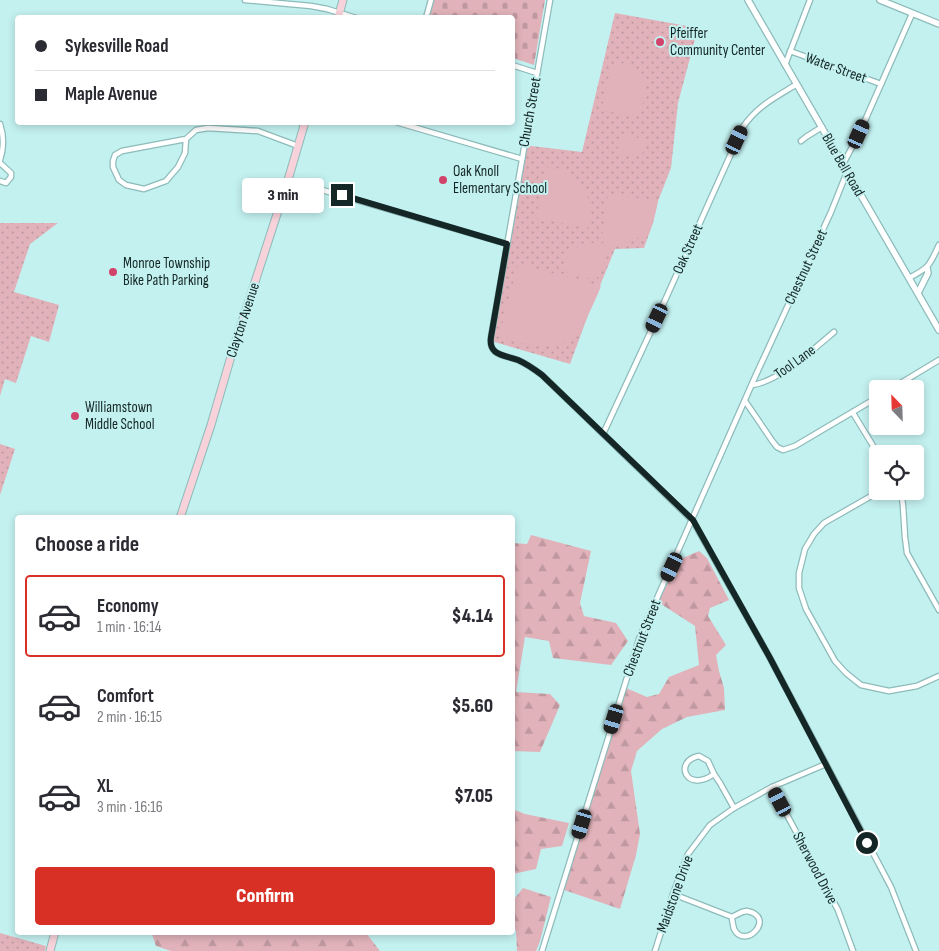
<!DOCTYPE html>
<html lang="en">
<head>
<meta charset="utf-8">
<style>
  :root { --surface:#fff; --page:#f7f7f7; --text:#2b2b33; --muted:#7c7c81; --line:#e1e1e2; --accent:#d93025 }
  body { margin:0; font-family:"Sofia Sans Condensed",sans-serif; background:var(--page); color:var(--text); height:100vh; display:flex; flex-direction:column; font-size:19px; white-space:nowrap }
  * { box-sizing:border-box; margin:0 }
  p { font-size:16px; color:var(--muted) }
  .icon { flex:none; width:28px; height:28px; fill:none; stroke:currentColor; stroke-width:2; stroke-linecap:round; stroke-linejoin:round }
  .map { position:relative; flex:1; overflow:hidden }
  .drawer { position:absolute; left:15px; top:515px; width:500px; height:420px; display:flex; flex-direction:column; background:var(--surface); border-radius:5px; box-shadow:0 2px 8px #0003 }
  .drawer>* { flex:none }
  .guide { position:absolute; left:15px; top:15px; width:500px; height:110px; border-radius:5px; box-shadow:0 2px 8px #0003; display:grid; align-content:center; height:110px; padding:0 20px; background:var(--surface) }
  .needle { width:32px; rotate:337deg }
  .controls { position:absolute; left:869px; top:380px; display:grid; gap:10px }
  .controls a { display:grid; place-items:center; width:55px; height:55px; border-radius:5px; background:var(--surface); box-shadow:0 2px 8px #0003; font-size:25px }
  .end { position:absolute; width:22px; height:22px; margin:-11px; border:6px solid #142625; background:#fff; box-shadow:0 0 0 2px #fff }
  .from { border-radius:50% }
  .bubble { position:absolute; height:35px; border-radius:5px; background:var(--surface); box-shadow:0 2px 8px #0003; font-size:16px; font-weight:800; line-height:35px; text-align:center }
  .car { position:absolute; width:15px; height:30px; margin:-15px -8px; border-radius:6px; box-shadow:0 0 4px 1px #0007; background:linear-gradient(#222 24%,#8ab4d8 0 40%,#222 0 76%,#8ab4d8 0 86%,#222 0) }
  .guide b { display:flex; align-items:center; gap:18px; height:48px; font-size:19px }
  .guide b+b { border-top:1px solid var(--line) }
  .guide i { width:12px; height:12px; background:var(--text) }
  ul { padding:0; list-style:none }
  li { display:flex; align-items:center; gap:15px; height:82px; margin:0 10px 8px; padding:0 10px; border:2px solid transparent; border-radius:5px }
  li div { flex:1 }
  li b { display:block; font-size:19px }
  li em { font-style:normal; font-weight:800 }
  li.active { border-color:var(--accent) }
  li>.icon { width:45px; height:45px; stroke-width:1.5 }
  h2 { padding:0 20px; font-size:22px; line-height:60px }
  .button { display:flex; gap:10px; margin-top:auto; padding:10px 20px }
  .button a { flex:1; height:58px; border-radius:5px; background:var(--accent); color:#fff; font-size:20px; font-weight:800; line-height:58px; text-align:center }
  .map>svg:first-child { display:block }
</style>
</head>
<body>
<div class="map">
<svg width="939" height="951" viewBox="0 0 939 951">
  <defs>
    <pattern id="grass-dots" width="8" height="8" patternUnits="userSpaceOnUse" patternTransform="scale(1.25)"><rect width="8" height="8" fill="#e1b2ba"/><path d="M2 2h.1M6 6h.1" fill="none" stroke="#c099a0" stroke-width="1.8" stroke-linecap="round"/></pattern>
    <pattern id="forest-firs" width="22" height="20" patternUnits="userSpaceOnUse" patternTransform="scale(1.25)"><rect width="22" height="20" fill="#e1b2ba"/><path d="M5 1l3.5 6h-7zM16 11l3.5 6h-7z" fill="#c099a0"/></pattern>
    <pattern id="cemetery-stones" width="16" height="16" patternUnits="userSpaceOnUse" patternTransform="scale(1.25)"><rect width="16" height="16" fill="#e1b2ba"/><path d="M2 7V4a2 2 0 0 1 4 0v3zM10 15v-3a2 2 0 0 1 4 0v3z" fill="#c099a0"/></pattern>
  </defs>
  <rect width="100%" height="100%" fill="#c3f1f0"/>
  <g fill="url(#grass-dots)">
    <polygon points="615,13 698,28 678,103 671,168 658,201 653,223 644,248 615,249 590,310 570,364 491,341 523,145 582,152"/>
    <polygon points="0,223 58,223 30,244 14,292 59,305 49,342 31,336 16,383 5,379 0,396"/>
    <polygon points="0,444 15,449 0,495"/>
    <polygon points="0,933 46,946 45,951 0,951"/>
  </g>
  <g fill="url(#forest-firs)">
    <polygon points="531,535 591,551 580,603 584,616 616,623 628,641 611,665 553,658 549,641 525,637 516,692 550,694 560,705 540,752 512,751 513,543 527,544"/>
    <path d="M 699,551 L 707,558 L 729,600 L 710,608 L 708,616 L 726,645 L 716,655 L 719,671 L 724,688 L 725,710 L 687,717 L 662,729 L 637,751 L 631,771 L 640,834 L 636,855 L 620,909 L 564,890 C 585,823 604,755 626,688 L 647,697 L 659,694 L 669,677 L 699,665 L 695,626 L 658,602 L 675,569 L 683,558 Z"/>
    <polygon points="512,809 525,814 569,823 562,846 541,849 536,869 513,874"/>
    <polygon points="523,888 551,897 540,941 536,951 517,951 516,931 513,927 513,897 515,898"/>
    <polygon points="145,933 366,933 380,951 171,951 156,946 152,934"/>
  </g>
  <polygon fill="url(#cemetery-stones)" points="433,0 545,0 534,65 513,58 512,18 427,18"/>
  <g fill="#e1b2ba">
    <polygon points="623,63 645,77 644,102 632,115 603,111 602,107 611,67"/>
    <polygon points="620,135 645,139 642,156 617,153"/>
    <path d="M 546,167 C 552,168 560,168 565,171 C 582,179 592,199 590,217 C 590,221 589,225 588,228 L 536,218 Z"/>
    <polygon points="608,194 658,201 653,223 642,236 629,242 619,245 601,242"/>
    <path d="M 585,243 L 602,243 L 609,247 L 599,277 L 591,279 L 561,271 C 566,255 570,250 585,243 Z"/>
    <path d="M 518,264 L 601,286 C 593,306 579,341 556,346 C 550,347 542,346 536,346 C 524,345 511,339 499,336 Z"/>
  </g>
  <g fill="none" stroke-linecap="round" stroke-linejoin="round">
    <g stroke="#8dbbba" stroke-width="7">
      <g id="minor">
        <polyline points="245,0 311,6 327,9 356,18"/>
        <path d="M 550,0 L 491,337 C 488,356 505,355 518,360 C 527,364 534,369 542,375 L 693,521 L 770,658 L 891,887 L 916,951"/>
        <polyline points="426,18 431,0"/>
        <polyline points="790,51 881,84"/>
        <polyline points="512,65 537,73"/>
        <polyline points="785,65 810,0"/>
        <polyline points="396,122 522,159"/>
        <path d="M 0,124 C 4,136 4,148 0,160"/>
        <polyline points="186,139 185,153 178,167 166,181 144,189 126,185 119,180 113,167 113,161 115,155 122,151 186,139 196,130 208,128 258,131 298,146"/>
        <polyline points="801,141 806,137 822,127"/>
        <polyline points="0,163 11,173 11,177 6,183 0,181"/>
        <polyline points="843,164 859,134 912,14"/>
        <polyline points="288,180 507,244"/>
        <path d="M 909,278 C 930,267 929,266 939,245"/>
        <path d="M 752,385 C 778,382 814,349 834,332"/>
        <polyline points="891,389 939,360"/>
        <polyline points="745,401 773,442 777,447 783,450 795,446 878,397"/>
        <polyline points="853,413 878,454"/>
        <path d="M 603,434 L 657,318 L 743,127 C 757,106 776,97 797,84"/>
        <polyline points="880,491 824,523 814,534 805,549 799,573 799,588 806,609 835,661 846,673 861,685 889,691 917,686 939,676"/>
        <polyline points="899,491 902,498 903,506 905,537 907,553 939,610"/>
        <path d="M 714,774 C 686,794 673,761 699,756 L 708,761 L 714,774 L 720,783 L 734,808"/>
        <polyline points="772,787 838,910 853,951"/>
        <polyline points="673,894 732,917"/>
        <path d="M 747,911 C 777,917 745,951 734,929 C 733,925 732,921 732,917 L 742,912 Z"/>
        <polyline points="542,951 639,639 755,377 831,212 847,172"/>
        <polyline points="655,951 673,894 688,854 710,825 734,808 772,787 826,764"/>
      </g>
    </g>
    <g stroke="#8dbbba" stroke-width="8">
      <g id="tertiary">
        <polyline points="748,0 939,330"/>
        <polyline points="880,0 939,24"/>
        <polyline points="918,293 928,273 927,268"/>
      </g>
    </g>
    <g stroke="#8dbbba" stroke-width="9">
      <g id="secondary">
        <polyline points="338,18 343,0"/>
        <polyline points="180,518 211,425 232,353 288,180 305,122"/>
        <polyline points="50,951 55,932"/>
      </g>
    </g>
    <use href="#minor" stroke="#fff" stroke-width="4.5"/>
    <use href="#tertiary" stroke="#fff" stroke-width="5.5"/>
    <use href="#secondary" stroke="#f7d2da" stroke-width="7"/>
  </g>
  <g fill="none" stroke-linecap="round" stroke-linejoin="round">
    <path stroke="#142625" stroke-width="6" d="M 342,195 L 507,244 L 491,337 C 488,356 505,355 518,360 C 527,364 534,369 542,375 L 693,520 L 770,658 L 867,843"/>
  </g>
  <g fill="#d1436a" stroke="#c3f1f0" stroke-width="2">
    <circle cx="660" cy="42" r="5"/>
    <circle cx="443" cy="180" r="5"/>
    <circle cx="113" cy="272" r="5"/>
    <circle cx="75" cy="416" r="5"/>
  </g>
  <g text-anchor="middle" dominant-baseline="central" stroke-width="4" stroke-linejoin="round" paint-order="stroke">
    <g font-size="15" fill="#142625" stroke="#c3f1f0" text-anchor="start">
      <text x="670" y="33">Pfeiffer<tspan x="670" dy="17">Community Center</tspan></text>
      <text x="453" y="171">Oak Knoll<tspan x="453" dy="17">Elementary School</tspan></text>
      <text x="123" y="263">Monroe Township<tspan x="123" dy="17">Bike Path Parking</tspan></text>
      <text x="85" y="407">Williamstown<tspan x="85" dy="17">Middle School</tspan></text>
    </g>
    <g font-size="15" fill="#142625" stroke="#c3f1f0">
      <text transform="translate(836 68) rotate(20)">Water Street</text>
      <text transform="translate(530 112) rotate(-80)">Church Street</text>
      <text transform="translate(843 165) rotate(60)">Blue Bell Road</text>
      <text transform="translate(688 249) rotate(-66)">Oak Street</text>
      <text transform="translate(806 267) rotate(-65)">Chestnut Street</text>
      <text transform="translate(243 320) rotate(-72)">Clayton Avenue</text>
      <text transform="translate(795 362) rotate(-36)">Tool Lane</text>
      <text transform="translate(642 638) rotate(-69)">Chestnut Street</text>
      <text transform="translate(815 868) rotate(62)">Sherwood Drive</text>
      <text transform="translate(675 894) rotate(-70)">Maidstone Drive</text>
    </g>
  </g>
</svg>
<div class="controls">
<a><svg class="needle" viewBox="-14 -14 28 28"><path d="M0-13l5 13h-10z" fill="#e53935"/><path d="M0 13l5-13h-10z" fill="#7c7c81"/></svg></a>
<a><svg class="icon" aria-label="locate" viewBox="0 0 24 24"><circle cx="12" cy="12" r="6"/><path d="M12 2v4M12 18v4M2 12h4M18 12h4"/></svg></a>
</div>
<i class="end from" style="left:867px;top:843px"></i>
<i class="end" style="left:342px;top:195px"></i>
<div class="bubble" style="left:242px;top:178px;width:82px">3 min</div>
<i class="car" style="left:859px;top:134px;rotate:24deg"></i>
<i class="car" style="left:737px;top:140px;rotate:25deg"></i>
<i class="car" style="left:657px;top:318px;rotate:205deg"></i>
<i class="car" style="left:672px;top:567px;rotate:205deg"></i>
<i class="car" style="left:614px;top:719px;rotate:197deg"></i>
<i class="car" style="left:780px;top:802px;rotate:332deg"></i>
<i class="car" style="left:582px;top:824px;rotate:197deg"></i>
<div class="guide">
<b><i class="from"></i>Sykesville Road</b>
<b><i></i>Maple Avenue</b>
</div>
<section class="drawer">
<h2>Choose a ride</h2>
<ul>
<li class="active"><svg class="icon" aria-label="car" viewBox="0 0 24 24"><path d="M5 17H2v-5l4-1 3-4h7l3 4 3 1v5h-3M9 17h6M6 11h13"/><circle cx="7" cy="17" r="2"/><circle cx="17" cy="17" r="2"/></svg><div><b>Economy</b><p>1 min · 16:14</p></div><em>$4.14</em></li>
<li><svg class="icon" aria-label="car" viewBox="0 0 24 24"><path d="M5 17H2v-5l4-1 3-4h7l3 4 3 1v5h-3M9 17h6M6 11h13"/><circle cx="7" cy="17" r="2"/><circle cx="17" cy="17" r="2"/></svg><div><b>Comfort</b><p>2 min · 16:15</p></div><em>$5.60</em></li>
<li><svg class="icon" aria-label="car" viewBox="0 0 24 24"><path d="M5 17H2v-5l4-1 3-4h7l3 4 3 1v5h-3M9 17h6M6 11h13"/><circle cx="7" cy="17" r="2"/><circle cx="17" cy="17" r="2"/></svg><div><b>XL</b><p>3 min · 16:16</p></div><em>$7.05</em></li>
</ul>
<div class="button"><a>Confirm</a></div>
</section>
</div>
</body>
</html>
